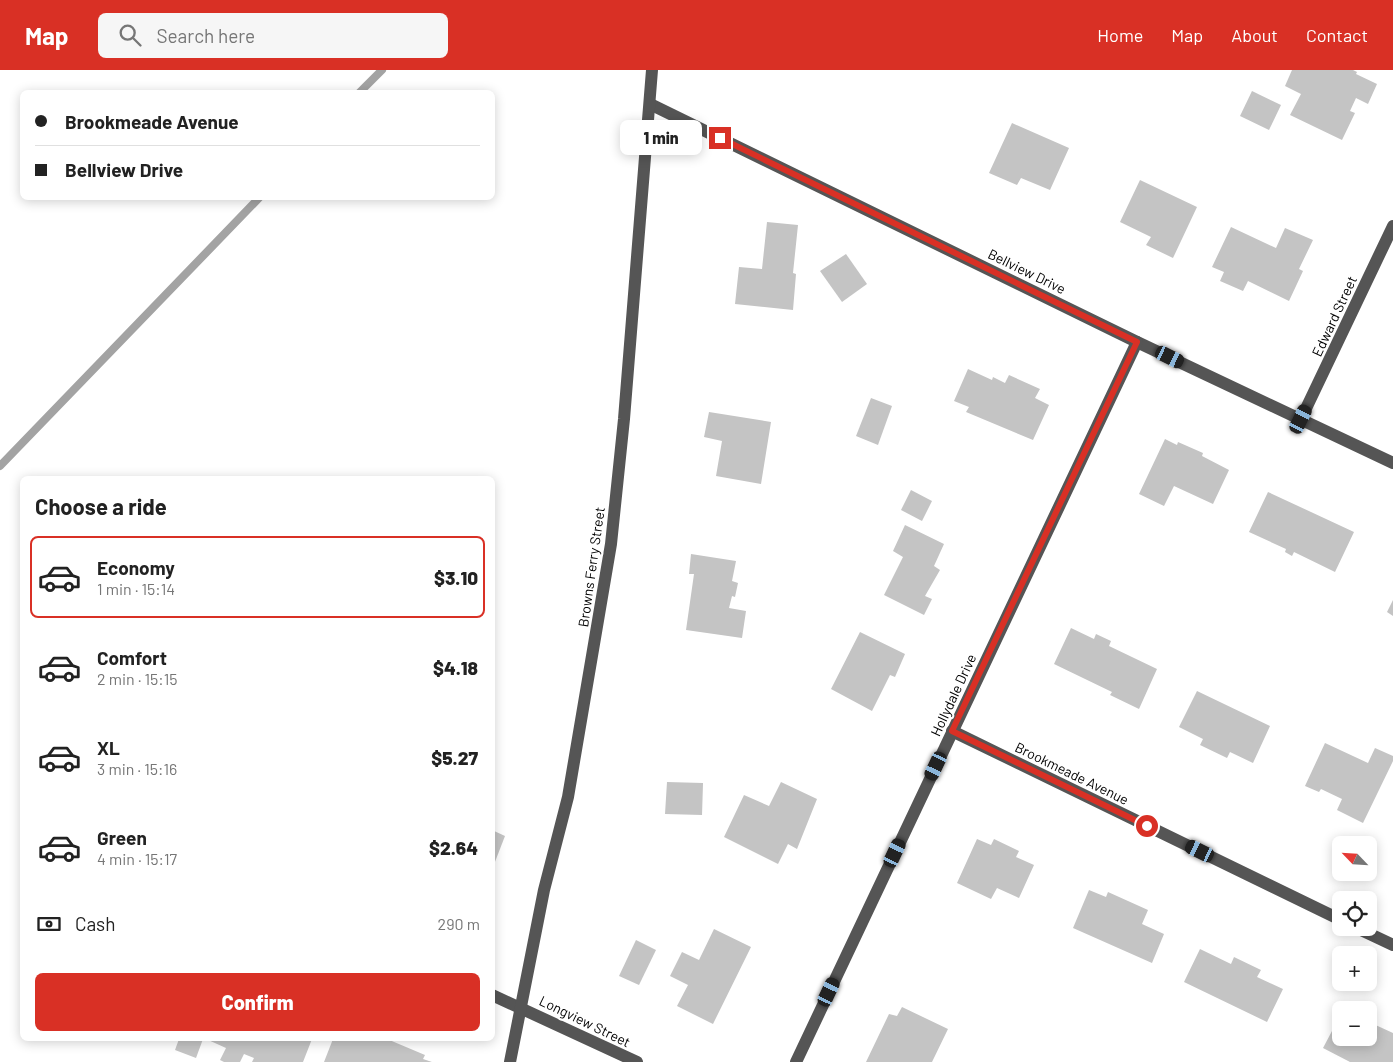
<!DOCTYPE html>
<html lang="en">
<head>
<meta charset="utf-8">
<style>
  :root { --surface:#fff; --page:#f6f6f6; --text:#222; --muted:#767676; --line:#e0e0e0; --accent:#d93025 }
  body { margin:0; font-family:Barlow,sans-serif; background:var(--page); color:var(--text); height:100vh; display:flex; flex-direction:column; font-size:19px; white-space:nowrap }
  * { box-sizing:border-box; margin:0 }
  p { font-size:16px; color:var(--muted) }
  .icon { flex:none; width:28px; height:28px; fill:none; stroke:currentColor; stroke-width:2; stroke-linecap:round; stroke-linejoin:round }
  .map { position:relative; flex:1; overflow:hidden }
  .drawer { position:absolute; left:20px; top:406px; width:475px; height:565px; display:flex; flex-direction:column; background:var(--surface); border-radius:8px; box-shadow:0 2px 12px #0003 }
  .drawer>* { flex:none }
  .guide { position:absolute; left:20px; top:20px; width:475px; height:110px; border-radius:8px; box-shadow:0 2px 12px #0003; display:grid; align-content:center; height:110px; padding:0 15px; background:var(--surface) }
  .needle { width:32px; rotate:295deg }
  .buttons { position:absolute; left:1332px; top:766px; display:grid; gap:10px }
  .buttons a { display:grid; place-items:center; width:45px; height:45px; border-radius:8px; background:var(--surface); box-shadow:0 2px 12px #0003; font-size:25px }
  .end { position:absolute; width:22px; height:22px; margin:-11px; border:6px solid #d93025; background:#fff; box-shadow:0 0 0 2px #fff }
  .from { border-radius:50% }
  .bubble { position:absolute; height:35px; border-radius:8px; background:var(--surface); box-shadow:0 2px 12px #0003; font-size:16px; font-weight:800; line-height:35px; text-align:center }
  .car { position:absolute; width:15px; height:30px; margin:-15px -8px; border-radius:6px; box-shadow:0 0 4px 1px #0007; background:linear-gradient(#222 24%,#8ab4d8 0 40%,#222 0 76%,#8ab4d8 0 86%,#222 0) }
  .guide b { display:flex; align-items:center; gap:18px; height:48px; font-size:19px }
  .guide b+b { border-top:1px solid var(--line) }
  .guide i { width:12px; height:12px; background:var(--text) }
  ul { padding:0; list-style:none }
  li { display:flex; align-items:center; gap:15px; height:82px; margin:0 10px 8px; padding:0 5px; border:2px solid transparent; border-radius:8px }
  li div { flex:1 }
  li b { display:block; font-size:19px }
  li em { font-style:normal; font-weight:800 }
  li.on { border-color:var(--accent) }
  li>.icon { width:45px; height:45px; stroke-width:1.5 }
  h2 { padding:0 15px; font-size:22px; line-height:60px }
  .pay { display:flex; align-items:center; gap:12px; height:55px; padding:0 15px; font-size:19px }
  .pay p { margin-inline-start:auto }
  .action { display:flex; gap:10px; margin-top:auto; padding:10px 15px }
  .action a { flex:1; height:58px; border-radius:8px; background:var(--accent); color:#fff; font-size:20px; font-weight:800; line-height:58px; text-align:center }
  header { display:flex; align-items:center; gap:30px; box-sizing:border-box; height:70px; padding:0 25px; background:var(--accent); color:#fff }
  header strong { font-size:24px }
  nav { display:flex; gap:28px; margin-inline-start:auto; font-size:18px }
  .search { width:350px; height:45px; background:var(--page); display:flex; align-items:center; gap:12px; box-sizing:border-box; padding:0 18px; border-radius:8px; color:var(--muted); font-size:19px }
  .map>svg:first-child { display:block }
</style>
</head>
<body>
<header>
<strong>Map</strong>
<div class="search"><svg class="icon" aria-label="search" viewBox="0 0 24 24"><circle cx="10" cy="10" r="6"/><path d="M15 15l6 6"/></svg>Search here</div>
<nav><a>Home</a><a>Map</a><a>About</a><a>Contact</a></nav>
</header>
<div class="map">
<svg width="1393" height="992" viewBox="0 0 1393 992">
  <rect width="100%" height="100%" fill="#fff"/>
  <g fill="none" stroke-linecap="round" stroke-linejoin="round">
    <g stroke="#a3a3a3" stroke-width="8">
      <polyline points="360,22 382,0"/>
      <polyline points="0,396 259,128"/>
    </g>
  </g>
  <g fill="#c4c4c4">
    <polygon points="1292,0 1353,0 1357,2 1356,4 1377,14 1368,34 1356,28 1350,41 1355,43 1342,70 1290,45 1301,24 1285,16"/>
    <polygon points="1252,21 1281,35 1269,60 1240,46"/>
    <polygon points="1012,53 1069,78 1050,120 1021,108 1017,115 989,103"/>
    <polygon points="1140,110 1197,137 1173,188 1146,175 1151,167 1120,152"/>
    <polygon points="767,152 798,155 793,203 796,204 793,240 735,234 739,197 762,199"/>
    <polygon points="1231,157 1276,178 1285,158 1313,170 1299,199 1303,201 1289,231 1248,211 1243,221 1220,211 1224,202 1212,197"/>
    <polygon points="846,184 867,214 842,232 820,201"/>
    <polygon points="968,299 992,310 993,307 1005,313 1009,305 1040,319 1035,328 1049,335 1033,370 966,342 969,337 954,331"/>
    <polygon points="871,328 892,336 878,375 856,366"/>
    <polygon points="709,342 771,352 761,414 716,406 722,371 704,367"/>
    <polygon points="1165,369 1177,375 1178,372 1203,383 1202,386 1229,400 1213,434 1174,416 1164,436 1139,424"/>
    <polygon points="911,420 932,431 922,451 901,440"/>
    <polygon points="1268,422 1354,462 1335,502 1294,482 1292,486 1285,482 1286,479 1249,462"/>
    <polygon points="905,455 944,474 934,496 940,500 925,526 932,529 924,545 884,525 903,487 893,481"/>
    <polygon points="691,484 736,491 732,511 738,513 735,527 732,526 729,538 746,541 742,568 686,560 694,504 689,504"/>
    <polygon points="1393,530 1393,546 1387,542"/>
    <polygon points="1071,558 1094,569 1096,564 1111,571 1109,576 1157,599 1139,639 1110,625 1112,622 1054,594"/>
    <polygon points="860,562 905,584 895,607 890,605 872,641 831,619"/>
    <polygon points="1197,621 1270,656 1253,693 1230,682 1227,688 1200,675 1203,669 1179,657"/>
    <polygon points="1325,673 1368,693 1375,678 1393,686 1393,691 1363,753 1337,740 1342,729 1321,719 1319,722 1305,716"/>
    <polygon points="667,712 703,713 702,745 665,744"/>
    <polygon points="781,712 817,729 797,779 788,774 778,794 724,767 744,725 769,736"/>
    <polygon points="492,760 505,766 493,797 492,797"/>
    <polygon points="977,769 991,775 994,769 1019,781 1016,787 1034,795 1019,828 997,818 991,829 957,813"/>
    <polygon points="1089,820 1106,827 1108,822 1148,840 1142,854 1164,864 1152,893 1073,858"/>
    <polygon points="714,859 751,877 713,954 677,936 688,915 670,906 682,882 699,890"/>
    <polygon points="636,870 656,880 639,915 619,906"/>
    <polygon points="1200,879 1231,894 1234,887 1261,900 1257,907 1283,919 1267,952 1184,912"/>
    <polygon points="902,937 948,959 932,992 866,992 889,944 897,946"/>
    <polygon points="1341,944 1341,968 1369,968 1369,952 1393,963 1393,992 1350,992 1323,978"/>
    <polygon points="179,969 203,969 196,988 175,980"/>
    <polygon points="206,969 312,969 303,992 252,992 254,988 244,984 240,992 224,992 220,990 226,978"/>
    <polygon points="333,969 387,969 425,985 423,989 432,992 324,992"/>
  </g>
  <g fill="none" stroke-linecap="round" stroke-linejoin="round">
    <g stroke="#555" stroke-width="12">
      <polyline points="650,34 1137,272 1393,393"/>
      <polyline points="1301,349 1393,156"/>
      <polyline points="952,661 1341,850"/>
      <polyline points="1357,858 1393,875"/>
      <polyline points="492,925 637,992"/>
      <polyline points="510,992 544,820 568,727 611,474 624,349 652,0"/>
      <polyline points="796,992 1137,272"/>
    </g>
  </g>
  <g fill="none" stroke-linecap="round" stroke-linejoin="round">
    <polyline stroke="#d93025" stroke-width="6" points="720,68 1137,272 952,661 1147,756"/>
  </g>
  <g text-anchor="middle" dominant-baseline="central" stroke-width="4" stroke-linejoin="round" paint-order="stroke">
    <g font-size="14" fill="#000" stroke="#fff">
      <text transform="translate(1027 201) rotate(26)">Bellview Drive</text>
      <text transform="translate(1334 246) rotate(-65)">Edward Street</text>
      <text transform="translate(591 497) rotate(-82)">Browns Ferry Street</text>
      <text transform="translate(953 625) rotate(-65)">Hollydale Drive</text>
      <text transform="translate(1072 703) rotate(26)">Brookmeade Avenue</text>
      <text transform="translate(585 951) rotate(26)">Longview Street</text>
    </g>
  </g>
</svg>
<div class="buttons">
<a><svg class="needle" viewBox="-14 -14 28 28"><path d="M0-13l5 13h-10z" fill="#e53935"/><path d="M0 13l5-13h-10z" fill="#767676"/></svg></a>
<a><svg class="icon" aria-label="locate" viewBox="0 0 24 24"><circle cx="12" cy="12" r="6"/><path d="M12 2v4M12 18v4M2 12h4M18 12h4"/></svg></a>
<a>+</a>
<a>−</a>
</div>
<i class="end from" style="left:1147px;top:756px"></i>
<i class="end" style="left:720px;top:68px"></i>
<div class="bubble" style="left:620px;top:50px;width:82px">1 min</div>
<i class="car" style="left:1170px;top:287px;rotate:116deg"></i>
<i class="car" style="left:1301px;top:349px;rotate:26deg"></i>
<i class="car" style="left:936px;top:696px;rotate:205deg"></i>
<i class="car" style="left:1200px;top:781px;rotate:296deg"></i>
<i class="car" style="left:895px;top:783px;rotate:25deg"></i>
<i class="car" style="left:829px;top:922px;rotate:25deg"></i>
<div class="guide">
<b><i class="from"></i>Brookmeade Avenue</b>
<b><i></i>Bellview Drive</b>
</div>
<section class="drawer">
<h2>Choose a ride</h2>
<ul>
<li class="on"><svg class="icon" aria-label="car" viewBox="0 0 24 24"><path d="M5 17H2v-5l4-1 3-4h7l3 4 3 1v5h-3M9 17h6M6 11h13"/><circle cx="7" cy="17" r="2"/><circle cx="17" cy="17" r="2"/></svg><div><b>Economy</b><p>1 min · 15:14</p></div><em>$3.10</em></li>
<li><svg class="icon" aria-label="car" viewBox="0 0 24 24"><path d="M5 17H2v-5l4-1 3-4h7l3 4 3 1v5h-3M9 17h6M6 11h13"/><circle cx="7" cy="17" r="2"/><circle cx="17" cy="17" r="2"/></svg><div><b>Comfort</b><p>2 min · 15:15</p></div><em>$4.18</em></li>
<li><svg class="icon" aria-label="car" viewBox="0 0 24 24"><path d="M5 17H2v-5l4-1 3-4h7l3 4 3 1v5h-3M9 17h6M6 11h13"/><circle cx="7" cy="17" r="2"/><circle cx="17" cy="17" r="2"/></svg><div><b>XL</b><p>3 min · 15:16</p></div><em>$5.27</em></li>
<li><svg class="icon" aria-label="car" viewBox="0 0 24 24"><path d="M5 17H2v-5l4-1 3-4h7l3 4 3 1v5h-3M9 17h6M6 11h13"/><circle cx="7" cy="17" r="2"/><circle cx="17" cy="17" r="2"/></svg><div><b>Green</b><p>4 min · 15:17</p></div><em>$2.64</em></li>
</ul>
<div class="pay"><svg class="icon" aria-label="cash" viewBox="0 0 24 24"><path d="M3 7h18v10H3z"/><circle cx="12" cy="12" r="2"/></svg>Cash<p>290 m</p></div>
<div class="action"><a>Confirm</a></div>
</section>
</div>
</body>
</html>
